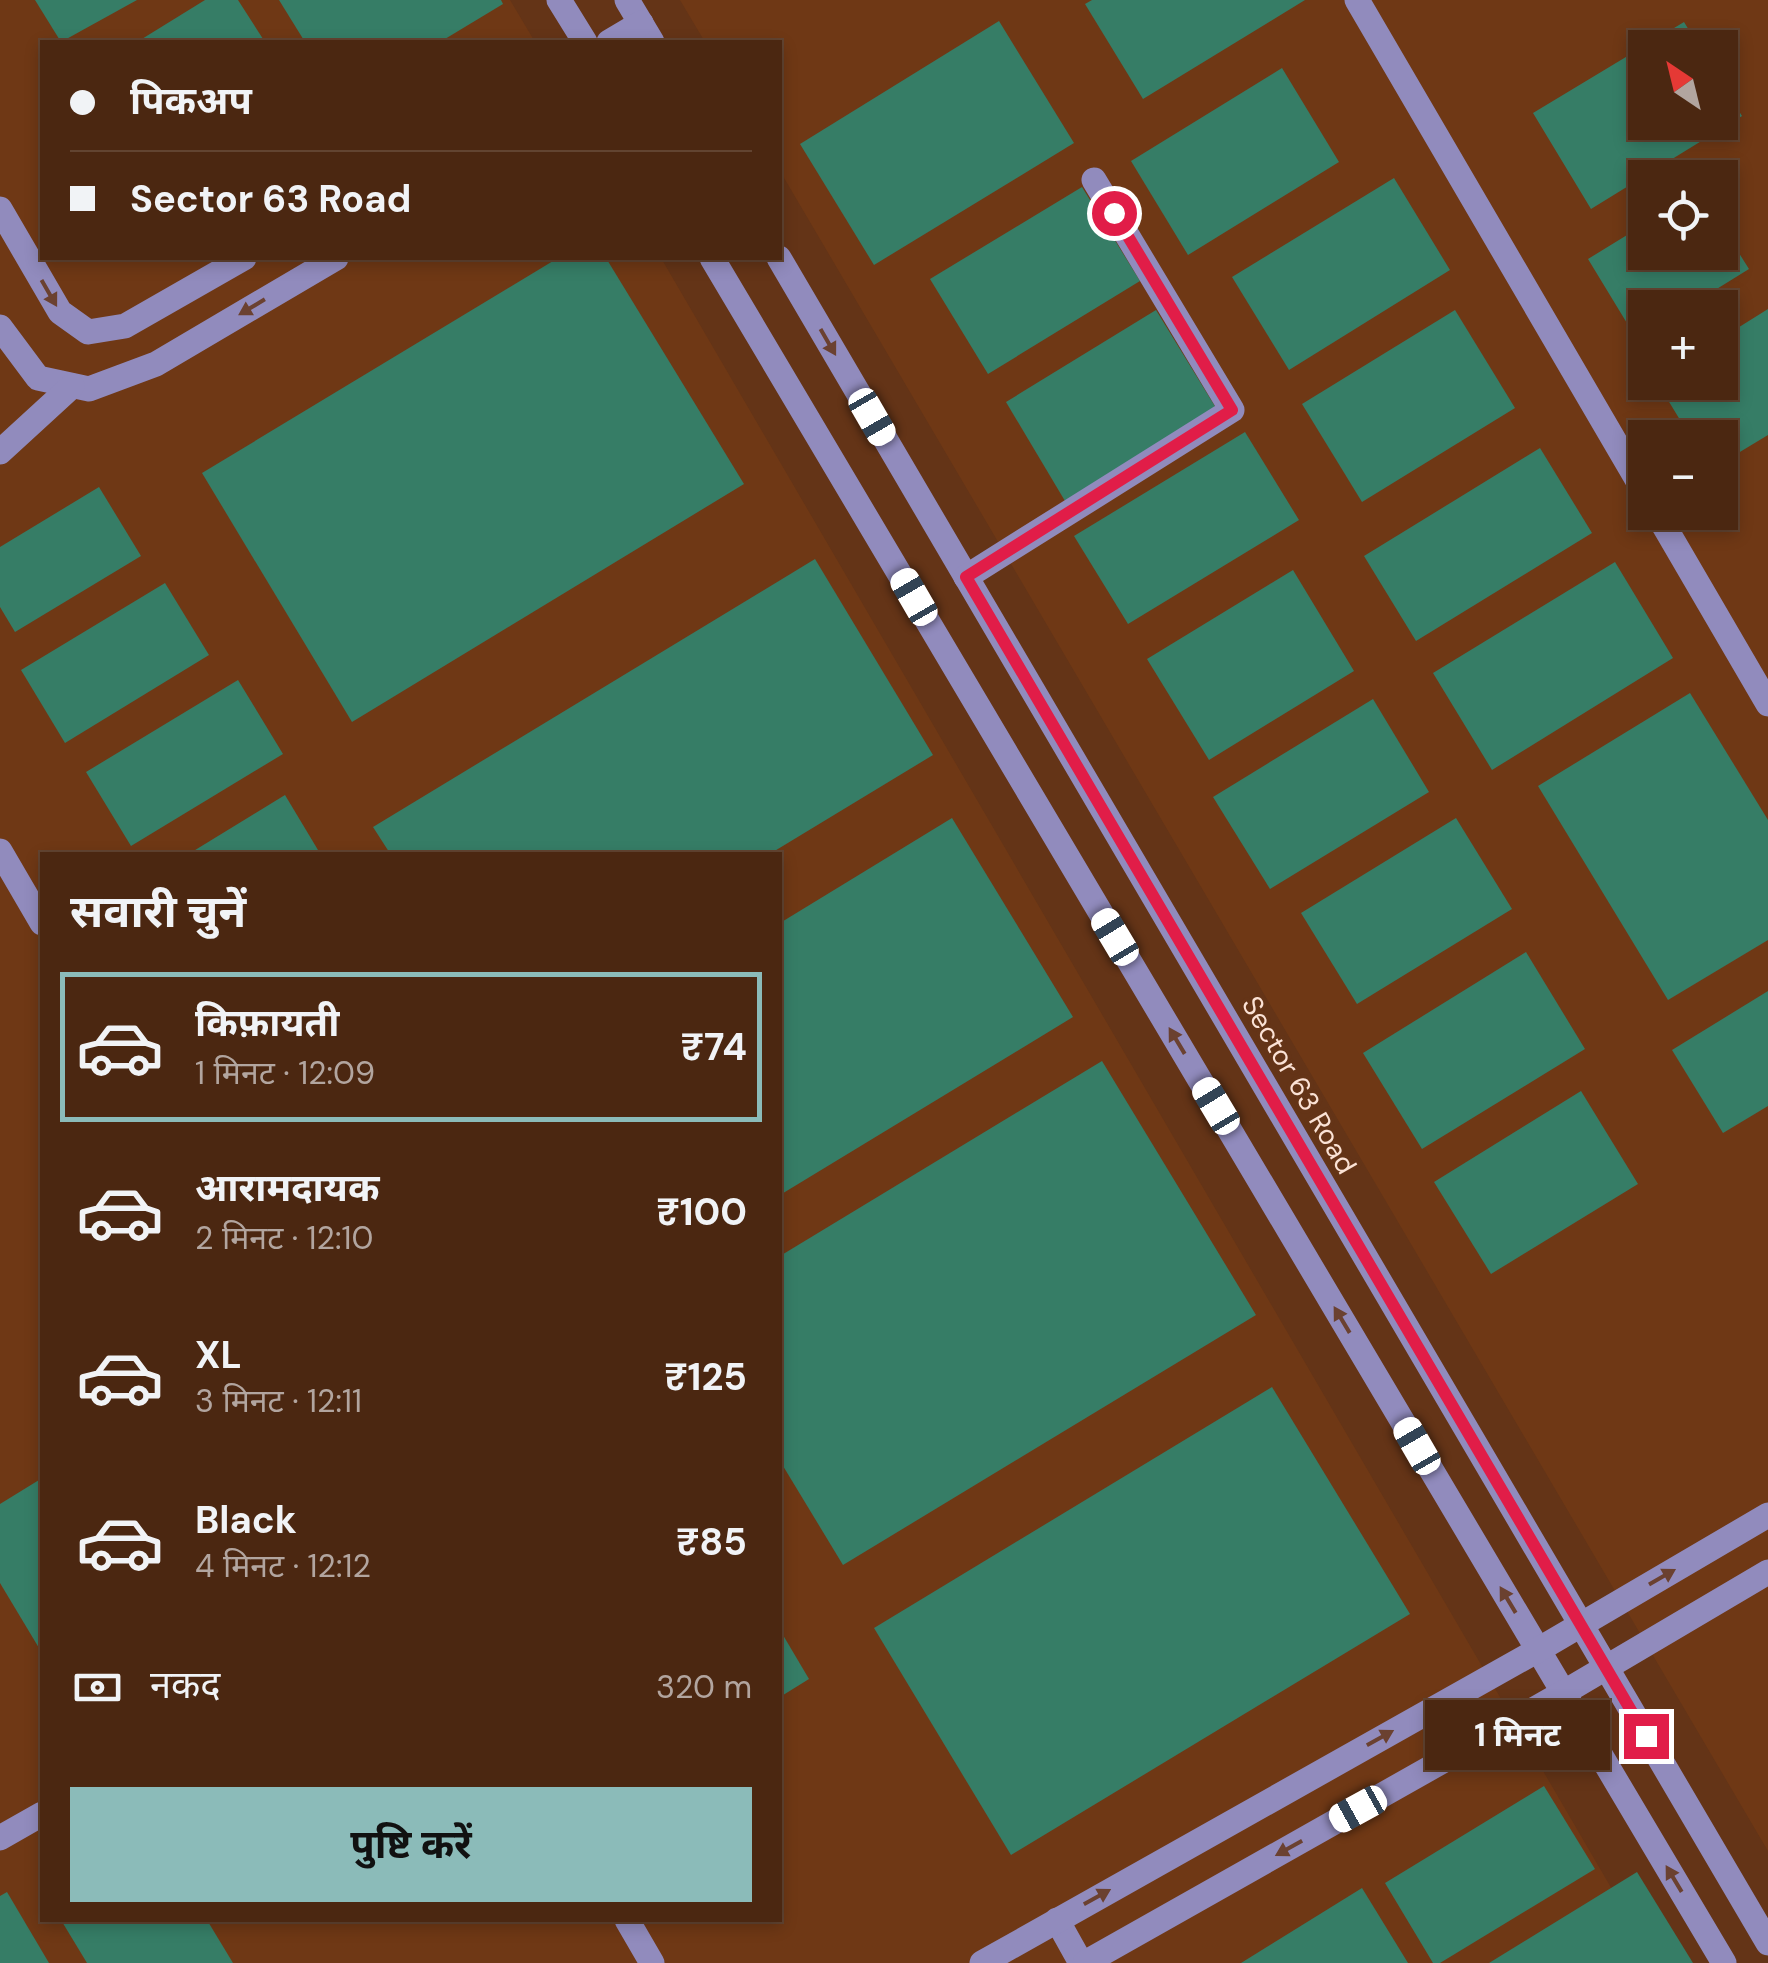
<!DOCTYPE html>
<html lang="hi">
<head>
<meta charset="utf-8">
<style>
  :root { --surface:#4b2711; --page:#55331f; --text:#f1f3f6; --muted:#b2a59f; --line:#624431; --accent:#8bbbb9 }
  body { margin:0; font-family:"DM Sans","Noto Sans Devanagari",sans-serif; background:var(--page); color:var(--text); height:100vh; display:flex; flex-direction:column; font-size:38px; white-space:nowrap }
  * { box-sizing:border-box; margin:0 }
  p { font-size:32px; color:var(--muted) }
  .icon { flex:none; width:55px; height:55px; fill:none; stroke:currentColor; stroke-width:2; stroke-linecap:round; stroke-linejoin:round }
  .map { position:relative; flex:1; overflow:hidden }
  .panel { position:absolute; left:40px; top:852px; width:742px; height:1070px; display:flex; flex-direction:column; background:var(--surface); border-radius:0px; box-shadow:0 5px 15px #0003,0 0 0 2px var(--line) }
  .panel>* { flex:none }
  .banner { position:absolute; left:40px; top:40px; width:742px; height:220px; border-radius:0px; box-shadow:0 5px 15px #0003,0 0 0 2px var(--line); display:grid; align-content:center; height:220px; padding:0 30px; background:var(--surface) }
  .needle { width:65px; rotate:325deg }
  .fabs { position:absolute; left:1628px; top:30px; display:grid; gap:20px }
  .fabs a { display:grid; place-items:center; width:110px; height:110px; border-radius:0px; background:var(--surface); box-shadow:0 5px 15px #0003,0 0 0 2px var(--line); font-size:50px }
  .end { position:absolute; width:45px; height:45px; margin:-22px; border:12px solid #e11d48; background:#fff; box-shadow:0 0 0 5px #fff }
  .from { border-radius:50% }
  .bubble { position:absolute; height:70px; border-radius:0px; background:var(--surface); box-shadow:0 5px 15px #0003,0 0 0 2px var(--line); font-size:32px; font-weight:700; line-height:70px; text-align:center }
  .car { position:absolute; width:30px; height:60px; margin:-30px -15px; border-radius:12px; box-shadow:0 0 8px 2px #0007; background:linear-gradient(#fff 24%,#345 0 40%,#fff 0 76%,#345 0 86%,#fff 0) }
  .banner b { display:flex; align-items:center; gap:35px; height:95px; font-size:38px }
  .banner b+b { border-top:2px solid var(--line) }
  .banner i { width:25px; height:25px; background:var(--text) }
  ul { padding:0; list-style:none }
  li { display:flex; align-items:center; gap:30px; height:150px; margin:0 20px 15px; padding:0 10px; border:5px solid transparent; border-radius:0px }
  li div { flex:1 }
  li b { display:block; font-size:38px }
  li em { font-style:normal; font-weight:700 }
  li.on { border-color:var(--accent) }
  li>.icon { width:90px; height:90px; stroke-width:1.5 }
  h2 { padding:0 30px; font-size:45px; line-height:120px }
  .pay { display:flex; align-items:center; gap:25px; height:110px; padding:0 30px; font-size:38px }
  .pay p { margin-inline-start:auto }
  .button { display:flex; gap:20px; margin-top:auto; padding:20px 30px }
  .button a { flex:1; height:115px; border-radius:0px; background:var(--accent); color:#111; font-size:40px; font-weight:700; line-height:115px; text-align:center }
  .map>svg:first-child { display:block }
</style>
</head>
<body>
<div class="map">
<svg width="1768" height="1963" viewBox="0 0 1768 1963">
  <rect width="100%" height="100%" fill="#643417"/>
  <g fill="#6f3815" fill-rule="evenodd">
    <path d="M 0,0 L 510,0 L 535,42 L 42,42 L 42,258 L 661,258 L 1655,1963 L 0,1963 ZM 42,855 L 780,855 L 780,1920 L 42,1920 Z"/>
    <path d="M 680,0 L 1768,0 L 1768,1851 L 780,171 L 780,42 L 705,42 ZM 1645,48 L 1720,48 L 1720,122 L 1645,122 ZM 1645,178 L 1720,178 L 1720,252 L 1645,252 ZM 1645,308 L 1720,308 L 1720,382 L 1645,382 ZM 1645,438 L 1720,438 L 1720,512 L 1645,512 Z"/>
  </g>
  <g fill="#367d66">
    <polygon points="35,0 137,0 61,42"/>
    <polygon points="205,0 238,0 265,42 137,42"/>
    <polygon points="279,0 501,0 503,4 440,42 305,42"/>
    <polygon points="1092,0 1305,0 1143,99 1085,4"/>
    <polygon points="999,21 1074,143 874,265 800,144"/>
    <polygon points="1684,22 1700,48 1645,48 1645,122 1720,122 1720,81 1742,116 1591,209 1533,113"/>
    <polygon points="1282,68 1339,162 1188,255 1131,161"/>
    <polygon points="1394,178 1450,270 1289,370 1232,277"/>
    <polygon points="1082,187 1140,281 988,374 930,279"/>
    <polygon points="1720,223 1749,269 1686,308 1645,308 1645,333 1636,338 1588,259 1645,224 1645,252 1720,252"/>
    <polygon points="558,258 606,258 744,484 352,722 202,473"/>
    <polygon points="1768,309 1768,435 1720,464 1720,438 1691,438 1657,382 1720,382 1720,339"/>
    <polygon points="1156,310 1216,408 1065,501 1006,402"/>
    <polygon points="1455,310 1515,408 1362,502 1302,404"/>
    <polygon points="1245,432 1299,520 1128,624 1074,536"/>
    <polygon points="1540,448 1592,533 1416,641 1364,556"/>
    <polygon points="99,487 141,556 15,632 0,607 0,547"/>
    <polygon points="815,559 933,755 768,855 391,855 373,827"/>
    <polygon points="1615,562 1673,658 1492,770 1433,673"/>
    <polygon points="1293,570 1354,671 1209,760 1147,659"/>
    <polygon points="165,583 209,655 65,743 21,670"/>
    <polygon points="238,680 283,754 131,846 86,772"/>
    <polygon points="1690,693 1768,820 1768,940 1668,1000 1538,786"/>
    <polygon points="1373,699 1429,792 1270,889 1213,797"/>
    <polygon points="285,795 321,855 187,855"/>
    <polygon points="952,818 1073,1017 780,1195 780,923"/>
    <polygon points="1456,818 1512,909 1357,1004 1301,913"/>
    <polygon points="1526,952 1585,1049 1422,1149 1363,1053"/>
    <polygon points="1768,991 1768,1106 1723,1133 1672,1050"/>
    <polygon points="1102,1061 1256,1315 843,1565 780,1461 780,1256"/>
    <polygon points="1581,1091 1638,1184 1491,1274 1434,1182"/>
    <polygon points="1272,1387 1410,1614 1011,1855 874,1628"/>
    <polygon points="39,1480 42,1486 42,1653 0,1583 0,1504"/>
    <polygon points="780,1630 809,1679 780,1697"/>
    <polygon points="1544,1786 1595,1869 1440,1963 1433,1963 1385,1883"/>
    <polygon points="1637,1872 1693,1963 1489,1963"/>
    <polygon points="1362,1888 1408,1963 1241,1963"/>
    <polygon points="7,1892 49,1963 0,1963 0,1896"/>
    <polygon points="61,1920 207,1920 233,1963 87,1963"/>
  </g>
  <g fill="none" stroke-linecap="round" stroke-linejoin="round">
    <g stroke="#918bbd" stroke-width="25">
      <polyline points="559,0 585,42"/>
      <polyline points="627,0 652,42"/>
      <polyline points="1357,0 1645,493"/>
      <polyline points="609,42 641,23"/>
      <polyline points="0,209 60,312 88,332 125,326 244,258"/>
      <polyline points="712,258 1724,1963"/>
      <polyline points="779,258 1768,1943"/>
      <polyline points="0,327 38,378 89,389 156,364 336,258"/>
      <polyline points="0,452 72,386"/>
      <polyline points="1656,512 1768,704"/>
      <polyline points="966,577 1232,410 1094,180"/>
      <polyline points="0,851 42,923"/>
      <polyline points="0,1838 42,1814"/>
      <polyline points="627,1920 652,1963"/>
      <polyline points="1057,1920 1081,1963"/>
      <polyline points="982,1963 1538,1650 1768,1515"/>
      <polyline points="1085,1963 1563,1693 1768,1572"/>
    </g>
  </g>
  <defs><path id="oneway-solid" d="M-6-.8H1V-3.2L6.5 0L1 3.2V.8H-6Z" transform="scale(2.5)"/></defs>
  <g fill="#6b4130">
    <use href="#oneway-solid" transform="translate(49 293) rotate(60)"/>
    <use href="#oneway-solid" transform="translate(252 307) rotate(149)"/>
    <use href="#oneway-solid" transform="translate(828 342) rotate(60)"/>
    <use href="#oneway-solid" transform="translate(1177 1041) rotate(-121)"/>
    <use href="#oneway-solid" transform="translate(1342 1320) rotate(-121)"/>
    <use href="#oneway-solid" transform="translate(1662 1577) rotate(-30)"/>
    <use href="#oneway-solid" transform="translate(1508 1600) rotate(-121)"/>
    <use href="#oneway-solid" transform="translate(1380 1738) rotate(-29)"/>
    <use href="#oneway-solid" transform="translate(1289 1848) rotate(151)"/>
    <use href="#oneway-solid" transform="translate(1674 1879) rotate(-121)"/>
    <use href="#oneway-solid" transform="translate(1097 1897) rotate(-29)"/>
  </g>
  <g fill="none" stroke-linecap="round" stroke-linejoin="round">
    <polyline stroke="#e11d48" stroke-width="12" points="1114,213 1232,410 966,577 1646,1736"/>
  </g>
  <g text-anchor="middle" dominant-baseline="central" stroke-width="8" stroke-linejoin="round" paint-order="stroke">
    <g font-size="28" fill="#fbe2d5" stroke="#643417">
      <text transform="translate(1299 1085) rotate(60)">Sector 63 Road</text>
    </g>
  </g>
</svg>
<div class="fabs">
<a><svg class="needle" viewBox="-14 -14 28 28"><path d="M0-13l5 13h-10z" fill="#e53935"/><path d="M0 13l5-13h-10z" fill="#b2a59f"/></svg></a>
<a><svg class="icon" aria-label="locate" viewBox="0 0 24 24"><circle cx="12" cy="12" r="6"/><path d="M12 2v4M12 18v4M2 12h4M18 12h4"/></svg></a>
<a>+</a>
<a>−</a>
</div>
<i class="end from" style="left:1114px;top:213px"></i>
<i class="end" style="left:1646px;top:1736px"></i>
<div class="bubble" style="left:1425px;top:1700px;width:185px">1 मिनट</div>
<i class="car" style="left:872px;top:417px;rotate:150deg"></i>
<i class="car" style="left:914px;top:597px;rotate:330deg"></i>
<i class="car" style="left:1115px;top:937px;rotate:329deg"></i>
<i class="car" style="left:1216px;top:1106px;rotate:329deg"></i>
<i class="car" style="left:1417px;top:1446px;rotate:330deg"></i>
<i class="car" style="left:1358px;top:1809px;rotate:241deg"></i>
<div class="banner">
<b><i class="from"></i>पिकअप</b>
<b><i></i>Sector 63 Road</b>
</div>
<section class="panel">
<h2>सवारी चुनें</h2>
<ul>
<li class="on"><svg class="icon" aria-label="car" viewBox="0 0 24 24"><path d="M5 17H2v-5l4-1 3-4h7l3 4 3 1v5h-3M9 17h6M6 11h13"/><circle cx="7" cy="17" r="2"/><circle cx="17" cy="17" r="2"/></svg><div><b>किफ़ायती</b><p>1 मिनट · 12:09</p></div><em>₹74</em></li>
<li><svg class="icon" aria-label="car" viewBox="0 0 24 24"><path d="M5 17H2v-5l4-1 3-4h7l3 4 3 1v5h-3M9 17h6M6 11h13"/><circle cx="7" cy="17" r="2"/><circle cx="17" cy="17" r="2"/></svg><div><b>आरामदायक</b><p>2 मिनट · 12:10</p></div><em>₹100</em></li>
<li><svg class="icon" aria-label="car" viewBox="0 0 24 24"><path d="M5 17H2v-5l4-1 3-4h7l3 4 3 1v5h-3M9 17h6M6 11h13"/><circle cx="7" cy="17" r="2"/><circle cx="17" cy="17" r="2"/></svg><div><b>XL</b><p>3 मिनट · 12:11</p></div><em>₹125</em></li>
<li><svg class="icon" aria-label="car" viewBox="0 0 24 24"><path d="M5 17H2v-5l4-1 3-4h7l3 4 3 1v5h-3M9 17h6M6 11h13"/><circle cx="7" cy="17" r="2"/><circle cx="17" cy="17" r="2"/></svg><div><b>Black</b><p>4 मिनट · 12:12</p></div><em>₹85</em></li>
</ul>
<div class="pay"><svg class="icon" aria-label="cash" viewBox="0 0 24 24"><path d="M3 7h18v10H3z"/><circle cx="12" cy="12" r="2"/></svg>नकद<p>320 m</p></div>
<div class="button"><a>पुष्टि करें</a></div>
</section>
</div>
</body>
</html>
